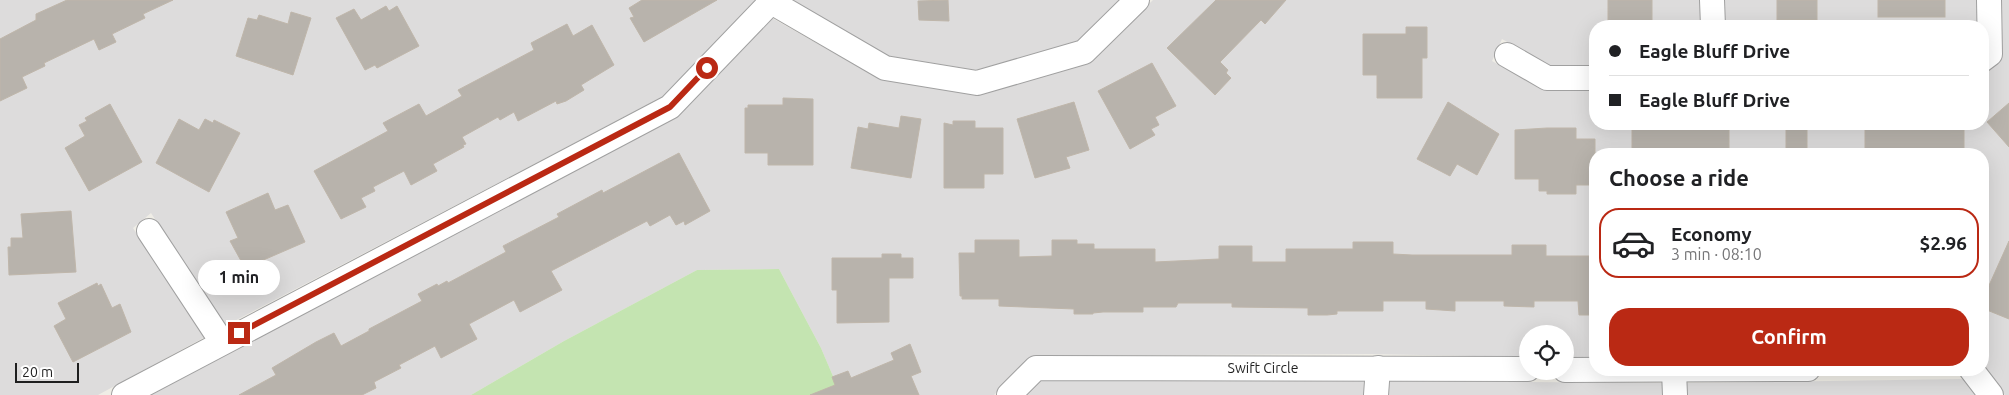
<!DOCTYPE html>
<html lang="en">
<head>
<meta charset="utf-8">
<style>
  :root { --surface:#fff; --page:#f6f6f6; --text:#202124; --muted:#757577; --line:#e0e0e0; --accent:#ba2914 }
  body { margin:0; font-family:Ubuntu,sans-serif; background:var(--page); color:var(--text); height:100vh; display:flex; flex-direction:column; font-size:19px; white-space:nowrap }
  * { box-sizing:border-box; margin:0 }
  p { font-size:16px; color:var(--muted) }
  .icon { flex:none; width:28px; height:28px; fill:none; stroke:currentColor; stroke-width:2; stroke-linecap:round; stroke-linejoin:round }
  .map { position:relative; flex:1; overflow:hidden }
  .side { position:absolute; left:1589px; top:148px; width:400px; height:228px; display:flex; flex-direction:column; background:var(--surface); border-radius:20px; box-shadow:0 5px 20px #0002 }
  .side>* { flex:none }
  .guide { position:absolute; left:1589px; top:20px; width:400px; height:110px; border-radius:20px; box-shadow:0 5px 20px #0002; display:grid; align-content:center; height:110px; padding:0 20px; background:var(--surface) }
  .tools { position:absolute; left:1519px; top:325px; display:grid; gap:10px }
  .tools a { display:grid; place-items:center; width:55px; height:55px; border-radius:50%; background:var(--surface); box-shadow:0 5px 20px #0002; font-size:25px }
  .scale { position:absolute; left:15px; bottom:12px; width:64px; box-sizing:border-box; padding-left:5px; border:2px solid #1f1f1f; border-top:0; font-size:14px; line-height:18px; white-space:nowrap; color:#1f1f1f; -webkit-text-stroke:4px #fff; paint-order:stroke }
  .end { position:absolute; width:22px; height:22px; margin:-11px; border:6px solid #ba2914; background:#fff; box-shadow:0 0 0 2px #fff }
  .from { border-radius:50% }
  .bubble { position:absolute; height:35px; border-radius:18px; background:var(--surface); box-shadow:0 5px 20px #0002; font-size:16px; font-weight:700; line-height:35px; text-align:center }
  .guide b { display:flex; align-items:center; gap:18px; height:48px; font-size:19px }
  .guide b+b { border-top:1px solid var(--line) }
  .guide i { width:12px; height:12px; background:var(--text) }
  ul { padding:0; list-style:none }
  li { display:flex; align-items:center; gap:15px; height:70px; margin:0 10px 8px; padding:0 10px; border:2px solid var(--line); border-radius:20px }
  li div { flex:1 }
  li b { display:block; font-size:19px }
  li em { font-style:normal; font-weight:700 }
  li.current { border-color:var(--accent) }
  li>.icon { width:45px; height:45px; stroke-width:1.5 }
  h2 { padding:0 20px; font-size:22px; line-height:60px }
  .primary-button { display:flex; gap:10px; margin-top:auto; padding:10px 20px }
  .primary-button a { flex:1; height:58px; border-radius:20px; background:var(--accent); color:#fff; font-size:20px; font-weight:700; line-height:58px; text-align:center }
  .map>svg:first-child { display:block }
</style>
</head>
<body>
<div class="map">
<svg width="2009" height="395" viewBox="0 0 2009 395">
  <rect width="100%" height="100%" fill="#efede6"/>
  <g fill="#dddcdc">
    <polygon points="0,0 754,0 755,1 664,96 225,326 151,213 133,228 205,337 98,395 0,395"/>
    <polygon points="789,0 1120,0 1079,41 976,70 888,56"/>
    <polygon points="1153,0 1701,0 1702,26 1595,26 1595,66 1550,66 1502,39 1492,61 1543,89 1595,90 1595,124 1982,124 1983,76 1996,64 2000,0 2009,0 2009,395 2005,395 1983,365 1982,154 1595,154 1595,358 1565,357 1565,334 1528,334 1527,357 1369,354 1036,356 1028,359 994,395 841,395 821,348 779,269 697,270 564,341 471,395 149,395 675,118 772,18 880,79 975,95 1087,64"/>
    <polygon points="1723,0 1978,0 1978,26 1724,26"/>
    <polygon points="1964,379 1977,395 1686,395 1686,383"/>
    <polygon points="1040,381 1366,381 1365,395 1026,395"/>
    <polygon points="1388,381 1664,383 1664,395 1387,395"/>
  </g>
  <polygon fill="#c4e4b1" points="779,269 821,348 841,395 471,395 564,341 697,270"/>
  <g fill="#b8b3ac" stroke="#bfb6aa">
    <polygon points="67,0 173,0 143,14 145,18 112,34 116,42 99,50 94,39 44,63 45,66 22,77 27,88 0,101 0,39 36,20 36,14"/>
    <polygon points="642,0 717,0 644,42 630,18 634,17 629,8"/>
    <polygon points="948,0 949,21 919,20 918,1"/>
    <polygon points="1216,0 1286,0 1265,24 1261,20 1220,62 1228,70 1226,73 1231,78 1215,95 1167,48"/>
    <rect x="1608" y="0" width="44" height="26"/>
    <rect x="1777" y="0" width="40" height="20"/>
    <rect x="1878" y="0" width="67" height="17"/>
    <polygon points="386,6 389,11 397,6 419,46 377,68 375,65 365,70 336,18 354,9 361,20"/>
    <polygon points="291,12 311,18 293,75 236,56 248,18 257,20 259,15 288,24"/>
    <polygon points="567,24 573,36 592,25 614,65 581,85 584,90 566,101 557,104 556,101 518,121 514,112 500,120 498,117 462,137 466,144 463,145 464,147 433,164 437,171 411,185 404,171 373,187 375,191 361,198 366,207 341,219 314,171 388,131 383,123 419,104 426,116 462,96 458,90 534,50 531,43"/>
    <polygon points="1406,27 1427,27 1427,58 1422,58 1422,98 1377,98 1377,75 1363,75 1363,34 1406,34"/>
    <polygon points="1152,63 1176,106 1155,117 1159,125 1151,129 1155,135 1130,149 1098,91"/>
    <polygon points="783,98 813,99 813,165 768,165 768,153 745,153 745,108 748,108 748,105 783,105"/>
    <polygon points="1074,102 1089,150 1066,157 1070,168 1035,178 1017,119"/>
    <polygon points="1448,102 1499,134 1477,175 1457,164 1450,176 1417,159"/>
    <polygon points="2009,103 2009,147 1987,122"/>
    <polygon points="110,104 142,162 89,191 65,148 85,136 79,125 87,121 85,118"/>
    <polygon points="901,116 921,119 911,178 851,168 858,127 868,129 869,123 899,128"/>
    <polygon points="179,119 199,130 205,119 213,123 214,120 240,133 209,192 156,163"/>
    <polygon points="953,121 975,121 975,128 1003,128 1003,174 984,174 984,188 944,188 944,123 953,125"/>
    <polygon points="1669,124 1690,124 1690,128 1729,129 1729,154 1632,154 1632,127 1669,127"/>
    <polygon points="1865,126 1964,128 1964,154 1865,154"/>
    <polygon points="1547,128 1576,128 1576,139 1595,139 1595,185 1576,185 1576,194 1547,194 1547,191 1539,191 1539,179 1515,179 1515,130"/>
    <rect x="1786" y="128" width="21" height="26"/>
    <polygon points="679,153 710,211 685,225 684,221 676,225 670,215 650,226 647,221 551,271 562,290 520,312 514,300 469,324 477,339 441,358 435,346 399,365 401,368 374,382 376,388 362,395 239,395 276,375 272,368 316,342 334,333 341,346 369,331 369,329 422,301 418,294 437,284 438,286 447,281 448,283 506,252 503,246 559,217 557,214 602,190 603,193"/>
    <polygon points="268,193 275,210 288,205 305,242 245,268 230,241 238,238 226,212"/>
    <polygon points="71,211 76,272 9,275 8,247 11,247 11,238 23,238 21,214"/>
    <polygon points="975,240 1019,240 1019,257 1052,256 1052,240 1077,240 1077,244 1094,244 1094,249 1155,249 1155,262 1219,259 1219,246 1252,246 1252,262 1286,262 1286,249 1353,249 1353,242 1393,242 1393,254 1412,255 1512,255 1512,245 1546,245 1546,256 1595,256 1595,315 1579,315 1578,301 1534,301 1534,307 1504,306 1504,301 1455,301 1455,311 1426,309 1426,301 1383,301 1383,311 1337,311 1337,314 1327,315 1308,315 1308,308 1232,307 1232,303 1178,303 1176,307 1143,307 1143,312 1103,312 1093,313 1093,314 1074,314 1074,309 999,306 999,299 962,299 962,296 960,296 959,253 975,253"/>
    <polygon points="2009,241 2009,319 1982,308 1982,301"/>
    <polygon points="882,254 901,254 901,258 913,258 913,278 889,278 889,322 837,323 837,290 832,290 832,258 882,258"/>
    <polygon points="97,283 98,286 101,284 112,308 120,304 131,332 73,362 54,326 66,319 58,303"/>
    <polygon points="910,344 921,372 911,376 919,395 810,395 835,385 832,377 848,371 851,378 894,360 891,353"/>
  </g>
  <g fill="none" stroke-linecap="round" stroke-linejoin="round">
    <g stroke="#a0a0a0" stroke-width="26">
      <g id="minor">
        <polyline points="768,0 885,68 977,83 1084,52 1137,0"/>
        <polyline points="1712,0 1713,26"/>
        <polyline points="1507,55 1547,78 1595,78"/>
        <polyline points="1982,60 1990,54 1989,0"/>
        <polyline points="149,231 222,342"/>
        <polyline points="1971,369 1991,395"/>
        <polyline points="1565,370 1808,369"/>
        <polyline points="1674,371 1675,395"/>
        <polyline points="124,395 670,107 770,3"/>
        <polyline points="1009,395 1036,368 1528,369"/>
        <polyline points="1376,395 1378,368"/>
      </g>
    </g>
    <use href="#minor" stroke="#fff" stroke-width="24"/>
  </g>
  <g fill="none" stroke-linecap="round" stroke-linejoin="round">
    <polyline stroke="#ba2914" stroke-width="6" points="239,333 670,107 707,68"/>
  </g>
  <g text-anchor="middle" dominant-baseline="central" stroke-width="4" stroke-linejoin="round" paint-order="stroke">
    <g font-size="14" fill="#1f1f1f" stroke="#fff">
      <text x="1263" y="368">Swift Circle</text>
    </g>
  </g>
</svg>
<div class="tools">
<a><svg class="icon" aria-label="locate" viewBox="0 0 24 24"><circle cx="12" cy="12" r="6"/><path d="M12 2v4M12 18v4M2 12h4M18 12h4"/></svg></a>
</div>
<div class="scale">20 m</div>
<i class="end from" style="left:707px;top:68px"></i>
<i class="end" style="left:239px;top:333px"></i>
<div class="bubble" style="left:198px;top:260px;width:82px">1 min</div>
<div class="guide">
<b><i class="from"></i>Eagle Bluff Drive</b>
<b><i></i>Eagle Bluff Drive</b>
</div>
<section class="side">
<h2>Choose a ride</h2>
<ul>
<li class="current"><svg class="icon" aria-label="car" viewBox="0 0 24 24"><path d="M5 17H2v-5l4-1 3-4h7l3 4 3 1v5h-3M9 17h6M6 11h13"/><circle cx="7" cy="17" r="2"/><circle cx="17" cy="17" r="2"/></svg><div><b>Economy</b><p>3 min · 08:10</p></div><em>$2.96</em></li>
</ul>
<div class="primary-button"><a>Confirm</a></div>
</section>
</div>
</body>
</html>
